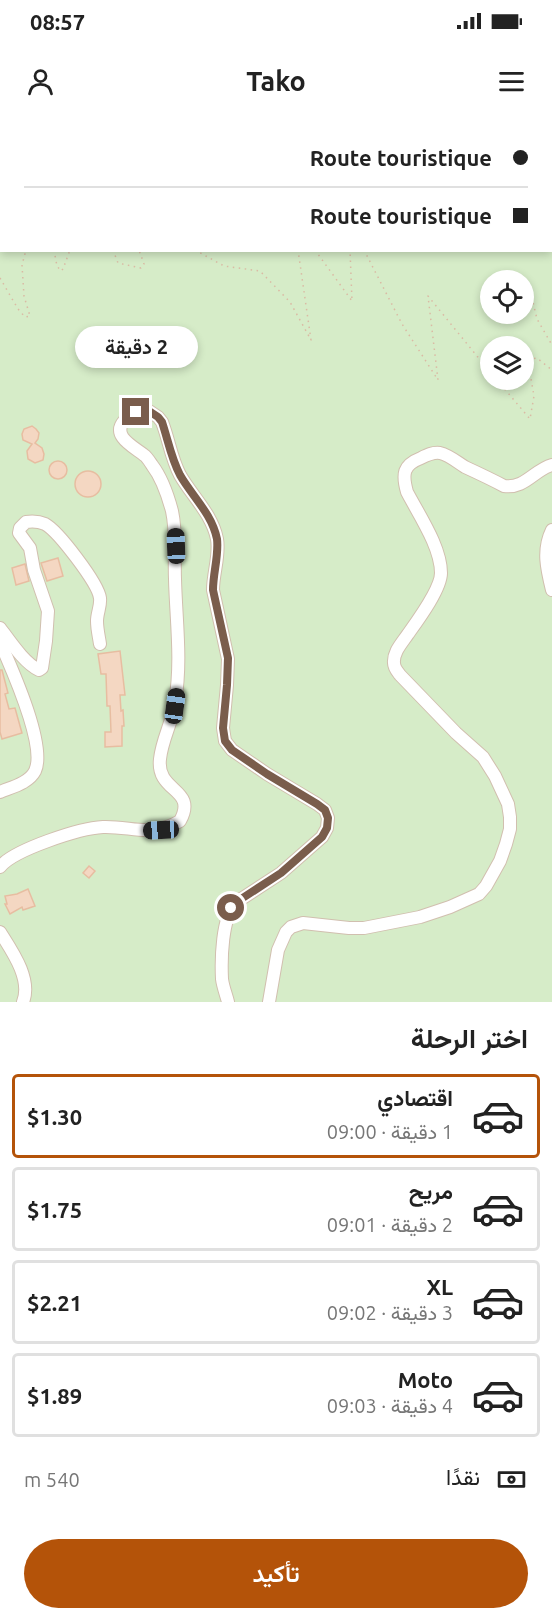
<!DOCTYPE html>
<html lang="ar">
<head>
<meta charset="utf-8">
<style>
  :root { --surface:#fff; --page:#f2f2f2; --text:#222; --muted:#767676; --line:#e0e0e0; --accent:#b45309 }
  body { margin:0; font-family:Ubuntu,Vazirmatn,sans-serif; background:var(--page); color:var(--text); direction:rtl; height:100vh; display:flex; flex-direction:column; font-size:22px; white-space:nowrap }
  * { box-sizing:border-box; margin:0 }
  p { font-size:20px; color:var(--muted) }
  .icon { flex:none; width:33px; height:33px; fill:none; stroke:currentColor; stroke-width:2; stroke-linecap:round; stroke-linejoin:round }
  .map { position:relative; height:882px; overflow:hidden; direction:ltr }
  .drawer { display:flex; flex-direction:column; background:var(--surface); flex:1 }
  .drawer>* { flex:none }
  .guide { position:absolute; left:0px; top:0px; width:552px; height:132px; box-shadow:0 3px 9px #0003; direction:rtl; display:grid; align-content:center; height:132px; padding:0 24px; background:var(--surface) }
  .fabs { position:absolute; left:480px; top:150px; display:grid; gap:12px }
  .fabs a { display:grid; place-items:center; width:54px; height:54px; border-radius:50%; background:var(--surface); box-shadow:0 3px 9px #0003; font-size:30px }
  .end { position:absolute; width:27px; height:27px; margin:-14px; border:8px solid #7a5d4c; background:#fff; box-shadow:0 0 0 3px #fff }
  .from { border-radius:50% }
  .bubble { position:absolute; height:42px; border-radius:21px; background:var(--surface); box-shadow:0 3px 9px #0003; font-size:20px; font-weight:600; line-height:42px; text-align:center; direction:rtl }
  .car { position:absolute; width:18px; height:36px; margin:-18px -9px; border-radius:8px; box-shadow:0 0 4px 2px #0007; background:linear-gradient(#222 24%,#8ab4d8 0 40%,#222 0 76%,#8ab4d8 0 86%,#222 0) }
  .guide b { display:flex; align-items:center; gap:21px; height:57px; font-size:22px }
  .guide b+b { border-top:2px solid var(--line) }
  .guide i { width:15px; height:15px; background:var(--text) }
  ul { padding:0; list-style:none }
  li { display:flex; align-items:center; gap:18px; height:84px; margin:0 12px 9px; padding:0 12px; border:3px solid var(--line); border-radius:6px }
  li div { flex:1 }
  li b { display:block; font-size:22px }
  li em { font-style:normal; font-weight:600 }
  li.active { border-color:var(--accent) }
  li>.icon { width:54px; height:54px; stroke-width:1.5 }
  h2 { padding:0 24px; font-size:27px; line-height:72px }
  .pay { display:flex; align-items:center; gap:15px; height:66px; padding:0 24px; font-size:22px }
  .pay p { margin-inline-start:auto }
  .cta { display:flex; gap:12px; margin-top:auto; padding:12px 24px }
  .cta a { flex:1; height:69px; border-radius:36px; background:var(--accent); color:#fff; font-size:24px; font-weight:600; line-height:69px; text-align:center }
  .status { display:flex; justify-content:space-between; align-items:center; height:42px; padding:0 30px; background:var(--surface); direction:ltr }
  .status svg { height:16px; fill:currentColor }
  header { display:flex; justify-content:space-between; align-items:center; height:78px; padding:0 24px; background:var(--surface); font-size:27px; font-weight:600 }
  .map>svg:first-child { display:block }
</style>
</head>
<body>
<div class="status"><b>08:57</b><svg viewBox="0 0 49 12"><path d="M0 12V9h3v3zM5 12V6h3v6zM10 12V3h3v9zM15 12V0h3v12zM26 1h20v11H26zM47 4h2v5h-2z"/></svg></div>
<header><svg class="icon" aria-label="menu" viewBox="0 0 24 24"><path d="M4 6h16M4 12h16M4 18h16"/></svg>Tako<svg class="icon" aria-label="person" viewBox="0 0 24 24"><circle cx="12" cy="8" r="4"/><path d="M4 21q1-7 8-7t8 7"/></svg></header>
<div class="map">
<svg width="552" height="882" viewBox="0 0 552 882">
  <rect width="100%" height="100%" fill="#fdf6eb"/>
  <path fill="#d6ecc8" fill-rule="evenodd" d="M 0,0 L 552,0 L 552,882 L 0,882 ZM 2,2 L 550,2 L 550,130 L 2,130 ZM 490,160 L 524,160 L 524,194 L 490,194 ZM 490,226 L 524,226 L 524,260 L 490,260 Z"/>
  <g fill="#f4d7c2" stroke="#e7bda1" stroke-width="1.5">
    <polygon points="32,306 36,309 39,313 38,319 35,323 42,328 44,334 43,340 35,343 28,339 27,331 32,324 23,320 22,314 24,309"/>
    <circle cx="58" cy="350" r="9"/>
    <circle cx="88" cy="364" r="13"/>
    <polygon points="58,438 63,456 47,461 41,443"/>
    <polygon points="25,444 29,461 16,465 12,448"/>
    <polygon points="120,531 125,575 120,575 121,591 123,590 124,606 122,606 122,626 105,627 105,612 111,612 110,586 107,586 106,554 101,554 98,534"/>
    <polygon points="0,550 2,550 8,573 5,574 9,589 15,588 22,613 2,619 0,612"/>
    <polygon points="89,746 95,751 89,758 83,753"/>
    <polygon points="28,769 35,786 23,790 22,787 10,794 5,784 7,784 5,776 17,774"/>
  </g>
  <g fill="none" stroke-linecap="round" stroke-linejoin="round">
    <g stroke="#d1bfaf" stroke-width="14">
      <g id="minor">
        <path d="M 552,410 C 542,430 547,450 552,470"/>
        <path d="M 0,508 C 10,521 24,543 39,550 L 42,548 L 46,521 L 48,491 L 34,450 L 30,428 L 19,413 L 20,408 L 26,402 C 33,401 38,401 45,404 C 58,411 98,463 100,478 C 101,486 97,493 97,501 C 97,509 99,517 100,524"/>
        <path d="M 0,522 C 11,547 47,626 35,651 C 29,663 12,667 0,672"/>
        <path d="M 0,747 C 13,730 80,708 103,707 C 132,706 151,718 180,701 C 198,668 156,673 160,639 C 162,619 173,601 175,582 C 182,541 176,500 175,459 C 174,436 177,414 172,391 C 168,376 162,358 152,345 C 150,342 147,337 144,335 C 134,327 111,316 124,301 C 131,293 140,291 149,291 L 158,297 L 162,302 C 169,320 171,338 180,355 C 192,376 212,394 217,419 C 220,435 213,453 213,470 L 228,539 L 227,565 L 223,608 L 225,621 L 232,630 L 267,654 L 317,684 L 325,690 L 328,698 L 327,708 L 322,717 L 281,753 L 235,783 C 222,799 221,838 222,859 C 223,867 226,874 228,882"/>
        <path d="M 0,812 C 12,831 32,859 23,882"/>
        <path d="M 269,882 L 278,830 L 286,812 L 291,807 L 303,803 L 349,808 L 364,808 L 420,797 L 450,787 L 479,774 L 486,766 L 500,741 L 506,724 L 510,709 L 510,697 L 508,684 L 495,656 L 483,637 L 456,613 L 400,555 C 397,551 394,548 394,543 C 393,532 402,523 408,514 C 418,500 441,469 441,453 C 441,427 419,395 407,372 C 402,354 403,345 421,338 C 427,335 433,332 440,333 C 449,335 457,342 465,347 C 478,353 491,359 504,366 C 525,369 534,350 552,345"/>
      </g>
    </g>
    <g stroke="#dabaa4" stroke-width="1.5" stroke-dasharray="1.5 4.5" stroke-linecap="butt">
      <polyline points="15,2 15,0"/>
      <polyline points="0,31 2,28"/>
      <polyline points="0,39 2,40"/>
      <polyline points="0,51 2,46"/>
      <polyline points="54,130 57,146 61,151 63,149 70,130"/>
      <polyline points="113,130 118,143 141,148 144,144 139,130"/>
      <polyline points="195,130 224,146 260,151 290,182 311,220 298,130"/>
      <polyline points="315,130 352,181 350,130"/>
      <polyline points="364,130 402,204 438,260 428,176 490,252"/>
      <polyline points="0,158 18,189 25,197 30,196 24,176 22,145 26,130"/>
      <polyline points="528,168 524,178 532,178 537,199 552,225"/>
      <polyline points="497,260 530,299 534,276 530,253 532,239 537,238 552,250"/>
    </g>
    <use href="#minor" stroke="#fff" stroke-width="12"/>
  </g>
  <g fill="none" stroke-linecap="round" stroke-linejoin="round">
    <path stroke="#7a5d4c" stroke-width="8" d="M 136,292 L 149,291 L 158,297 L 162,302 C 168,320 171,338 180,355 C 192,376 212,394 217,419 C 219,435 213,453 213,470 L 228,538 L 227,565 L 223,608 L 225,621 L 232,630 L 267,654 L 317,684 L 325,690 L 328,698 L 327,708 L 322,717 L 281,753 L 235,783 L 231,788"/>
  </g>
</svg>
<div class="fabs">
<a><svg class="icon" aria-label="locate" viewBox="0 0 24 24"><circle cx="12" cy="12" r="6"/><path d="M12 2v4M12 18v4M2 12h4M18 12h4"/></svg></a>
<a><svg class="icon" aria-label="layers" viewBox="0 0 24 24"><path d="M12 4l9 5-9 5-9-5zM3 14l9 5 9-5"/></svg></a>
</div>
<i class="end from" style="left:231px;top:788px"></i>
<i class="end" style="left:136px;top:292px"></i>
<div class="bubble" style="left:75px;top:206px;width:123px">2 دقيقة</div>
<i class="car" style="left:176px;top:426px;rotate:358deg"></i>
<i class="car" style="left:175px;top:586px;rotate:8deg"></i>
<i class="car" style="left:161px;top:710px;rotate:267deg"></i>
<div class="guide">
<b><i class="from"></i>Route touristique</b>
<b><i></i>Route touristique</b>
</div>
</div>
<section class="drawer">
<h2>اختر الرحلة</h2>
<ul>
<li class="active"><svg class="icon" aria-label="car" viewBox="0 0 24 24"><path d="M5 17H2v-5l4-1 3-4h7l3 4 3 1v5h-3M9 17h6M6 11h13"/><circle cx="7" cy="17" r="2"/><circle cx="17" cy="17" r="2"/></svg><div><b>اقتصادي</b><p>1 دقيقة · 09:00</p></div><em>$1.30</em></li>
<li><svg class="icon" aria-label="car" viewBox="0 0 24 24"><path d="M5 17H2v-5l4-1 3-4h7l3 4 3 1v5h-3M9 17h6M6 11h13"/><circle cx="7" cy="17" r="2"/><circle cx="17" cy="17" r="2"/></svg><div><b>مريح</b><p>2 دقيقة · 09:01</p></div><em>$1.75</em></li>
<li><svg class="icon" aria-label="car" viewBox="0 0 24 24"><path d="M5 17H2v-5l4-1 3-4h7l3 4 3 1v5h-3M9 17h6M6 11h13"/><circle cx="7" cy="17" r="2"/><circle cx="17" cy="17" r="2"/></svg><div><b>XL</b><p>3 دقيقة · 09:02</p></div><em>$2.21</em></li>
<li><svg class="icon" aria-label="car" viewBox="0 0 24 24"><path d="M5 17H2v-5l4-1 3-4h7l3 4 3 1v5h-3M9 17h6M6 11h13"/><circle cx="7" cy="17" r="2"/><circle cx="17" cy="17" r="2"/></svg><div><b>Moto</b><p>4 دقيقة · 09:03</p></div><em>$1.89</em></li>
</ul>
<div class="pay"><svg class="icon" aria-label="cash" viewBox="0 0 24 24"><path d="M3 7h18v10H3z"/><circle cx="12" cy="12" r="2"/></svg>نقدًا<p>540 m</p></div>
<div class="cta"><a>تأكيد</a></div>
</section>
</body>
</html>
